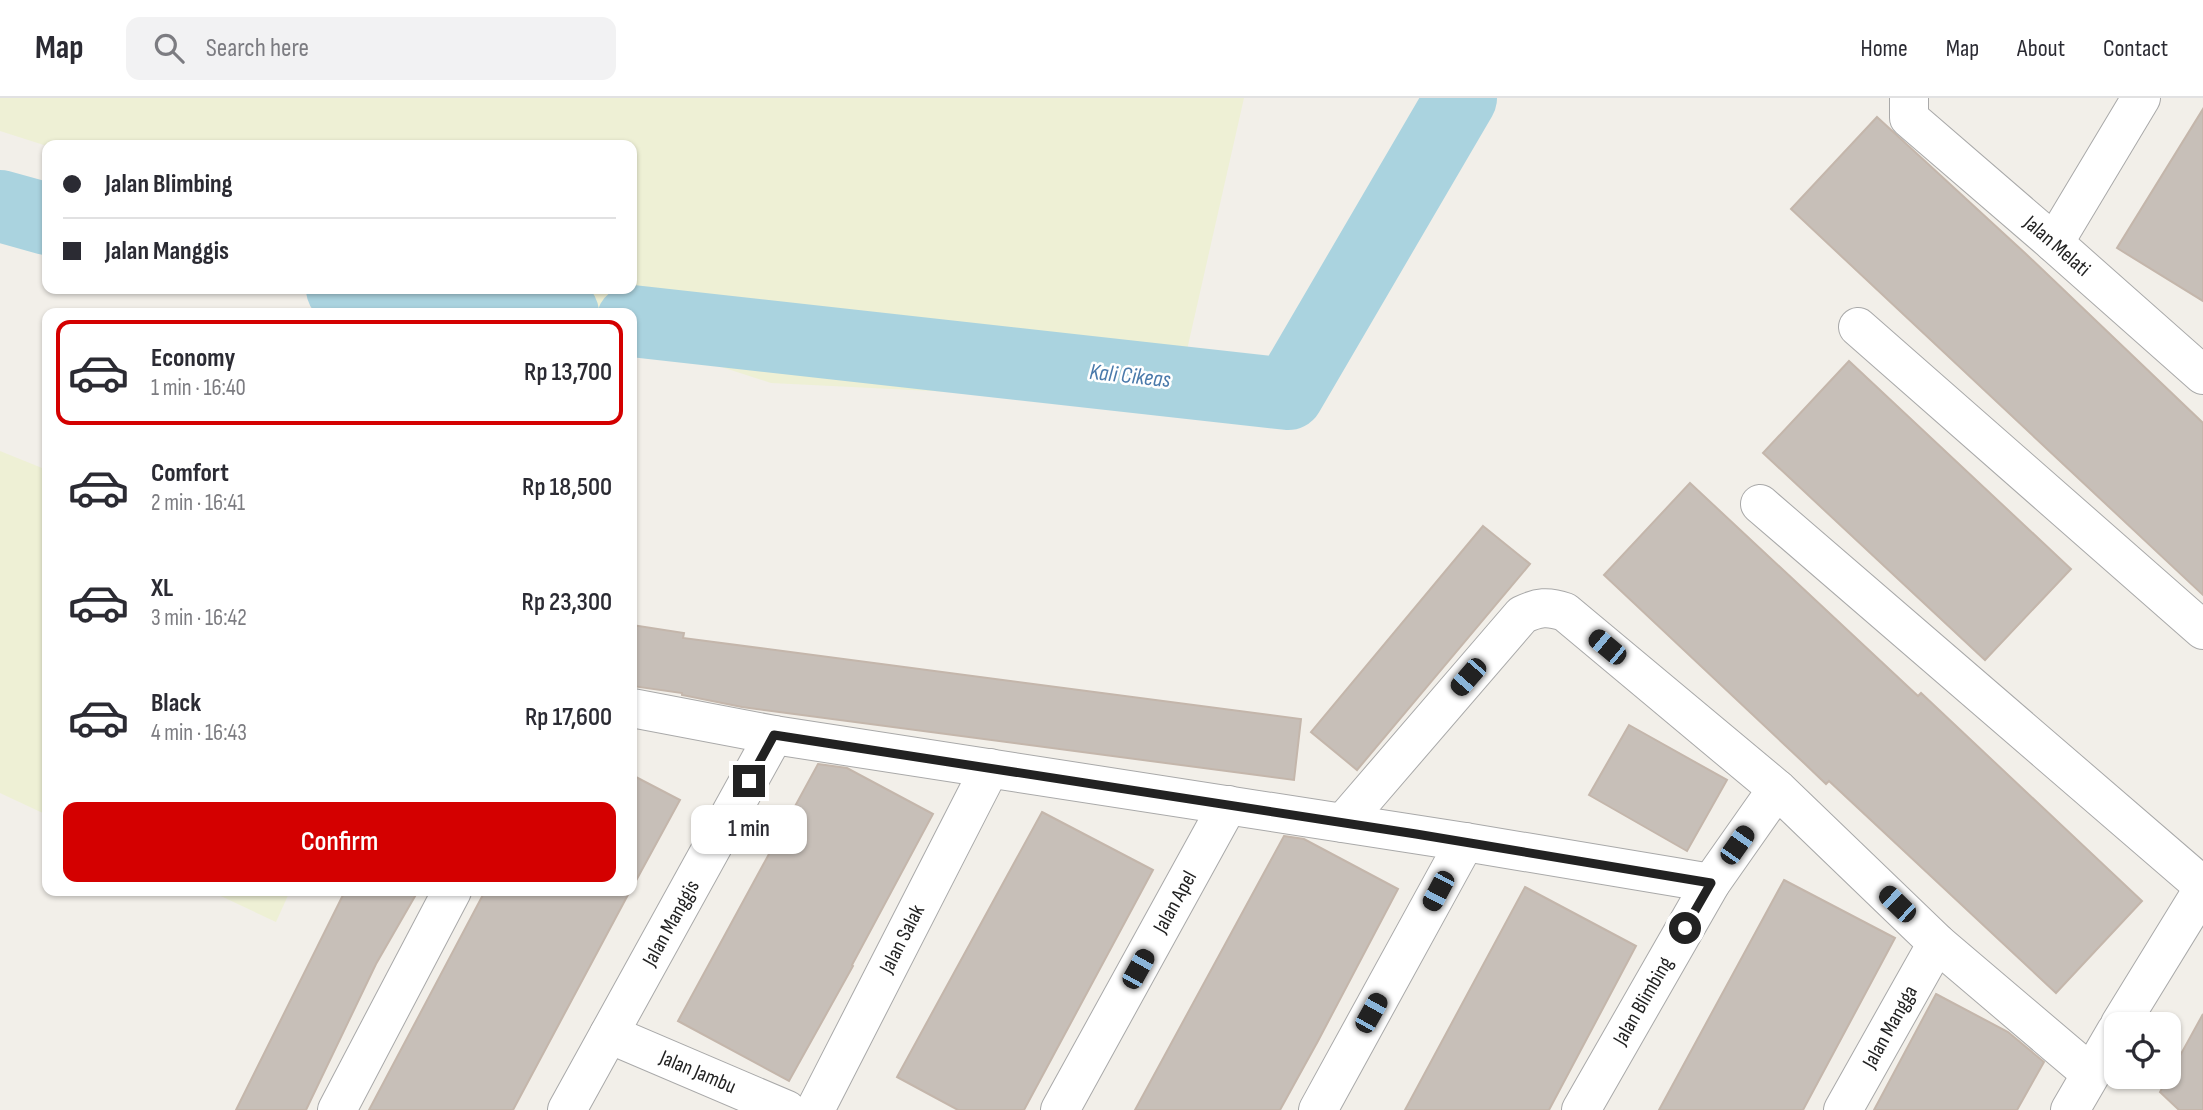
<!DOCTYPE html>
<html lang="en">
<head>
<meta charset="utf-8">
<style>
  :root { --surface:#fff; --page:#f2f2f3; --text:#2b2b33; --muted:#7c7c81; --line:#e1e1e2; --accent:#d40000 }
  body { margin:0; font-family:"Sofia Sans Condensed",sans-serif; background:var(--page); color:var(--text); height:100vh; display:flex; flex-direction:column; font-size:26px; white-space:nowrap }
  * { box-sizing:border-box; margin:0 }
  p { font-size:23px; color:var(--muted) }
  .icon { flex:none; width:38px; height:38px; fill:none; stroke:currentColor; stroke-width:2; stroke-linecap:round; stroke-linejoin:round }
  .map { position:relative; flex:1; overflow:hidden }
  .side { position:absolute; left:42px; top:210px; width:595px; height:588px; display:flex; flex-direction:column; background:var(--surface); border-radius:14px; box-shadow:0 2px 5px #0004 }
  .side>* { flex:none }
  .banner { position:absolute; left:42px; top:42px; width:595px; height:154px; border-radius:14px; box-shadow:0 2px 5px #0004; display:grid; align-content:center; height:154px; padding:0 21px; background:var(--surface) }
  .buttons { position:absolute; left:2104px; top:914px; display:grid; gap:14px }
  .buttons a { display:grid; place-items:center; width:77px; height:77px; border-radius:14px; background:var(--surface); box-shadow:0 2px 5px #0004; font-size:35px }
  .end { position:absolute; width:32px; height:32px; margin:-16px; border:9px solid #222; background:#fff; box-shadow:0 0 0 4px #fff }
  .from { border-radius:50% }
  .bubble { position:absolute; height:49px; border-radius:14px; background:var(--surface); box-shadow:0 2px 5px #0004; font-size:23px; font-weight:600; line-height:49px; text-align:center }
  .car { position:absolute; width:21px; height:42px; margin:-21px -10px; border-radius:9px; box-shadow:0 0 5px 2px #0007; background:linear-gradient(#222 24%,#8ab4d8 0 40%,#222 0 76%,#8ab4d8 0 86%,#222 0) }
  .banner b { display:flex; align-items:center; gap:24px; height:66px; font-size:26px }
  .banner b+b { border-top:2px solid var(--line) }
  .banner i { width:18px; height:18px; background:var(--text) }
  ul { padding:12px 0 0; list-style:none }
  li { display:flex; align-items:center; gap:21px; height:105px; margin:0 14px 10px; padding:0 7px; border:4px solid transparent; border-radius:14px }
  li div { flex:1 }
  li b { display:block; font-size:26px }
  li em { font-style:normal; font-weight:600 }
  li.active { border-color:var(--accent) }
  li>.icon { width:63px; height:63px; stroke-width:1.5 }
  .primary-button { display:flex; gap:14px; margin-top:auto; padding:14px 21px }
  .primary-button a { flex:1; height:80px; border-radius:14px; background:var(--accent); color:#fff; font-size:28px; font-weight:600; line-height:80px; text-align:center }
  header { display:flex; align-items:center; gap:42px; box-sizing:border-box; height:98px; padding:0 35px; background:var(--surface); border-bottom:2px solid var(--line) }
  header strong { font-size:33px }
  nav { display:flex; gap:38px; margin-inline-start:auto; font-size:24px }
  .search { width:490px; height:63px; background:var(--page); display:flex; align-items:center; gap:18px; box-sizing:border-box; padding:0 24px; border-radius:14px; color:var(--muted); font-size:26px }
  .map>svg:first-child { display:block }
</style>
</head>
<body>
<header>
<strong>Map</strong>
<div class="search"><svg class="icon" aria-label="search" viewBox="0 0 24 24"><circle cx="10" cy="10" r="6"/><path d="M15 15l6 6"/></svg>Search here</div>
<nav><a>Home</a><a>Map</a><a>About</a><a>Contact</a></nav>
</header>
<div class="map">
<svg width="2203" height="1012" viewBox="0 0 2203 1012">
  <rect width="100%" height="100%" fill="#f2efe9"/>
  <g fill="#eef0d5">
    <polygon points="0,0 1244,0 1175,305 771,285 632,240 632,215 557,215 482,191 632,191 632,47 47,48 0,33"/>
    <polygon points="0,353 47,372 47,717 0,695"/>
    <polygon points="210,793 290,793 276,824"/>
  </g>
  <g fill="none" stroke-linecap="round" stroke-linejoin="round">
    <g stroke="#aad3df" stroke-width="72">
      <polyline points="0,108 47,121"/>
      <polyline points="342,191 563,215"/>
      <polyline points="632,223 1288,296 1461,0"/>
    </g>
  </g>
  <g fill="#c7bfb8" stroke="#c4b6ab" stroke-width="2">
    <polygon points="2203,11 2203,203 2117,150"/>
    <polygon points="1877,19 2026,156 2203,325 2203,497 1791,111"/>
    <polygon points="1849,263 2071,471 1985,562 1763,355"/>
    <polygon points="1690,385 1918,598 1921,595 2142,803 2056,895 1829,683 1826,686 1804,665 1604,477"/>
    <polygon points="1483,428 1530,466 1357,672 1311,634"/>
    <polygon points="632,527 684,535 683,540 1301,621 1294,682 742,609 682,597 682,595 632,588"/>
    <polygon points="1629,627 1727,682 1687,753 1589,697"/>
    <polygon points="818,666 847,670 933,716 852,867 853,868 789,983 678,923"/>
    <polygon points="632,677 680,702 632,790"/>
    <polygon points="1042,714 1153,772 1024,1012 958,1012 897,979"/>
    <polygon points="1284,738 1304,741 1398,791 1318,943 1280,1012 1135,1012"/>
    <polygon points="1784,782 1895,840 1803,1012 1659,1012"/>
    <polygon points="1525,789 1636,848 1549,1012 1405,1012"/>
    <polygon points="345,793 418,793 376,866 306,1012 236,1012"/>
    <polygon points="485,793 630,793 513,1012 369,1012"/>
    <polygon points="1936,896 2008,934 2044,964 2017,1012 1874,1012"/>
    <polygon points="2203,916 2203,1012 2179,1012 2160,994"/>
  </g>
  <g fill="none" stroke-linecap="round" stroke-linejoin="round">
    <g stroke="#a9a9a9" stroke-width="40">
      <g id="minor">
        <polyline points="1909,0 1909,20 2054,145 2203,277"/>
        <polyline points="2054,145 2141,0"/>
        <polyline points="1858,229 2203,532"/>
        <polyline points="1760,406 2203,788"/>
        <polyline points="632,610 774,637 1465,744 1711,785"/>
        <path d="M 1343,725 L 1522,517 C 1538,509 1548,508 1565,514 L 1777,691 L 1937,845 L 2090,975"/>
        <polyline points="2120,926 2203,791"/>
        <polyline points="609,936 787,1012"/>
        <polyline points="337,1012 452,793"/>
        <polyline points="567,1012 774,637"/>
        <polyline points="815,1012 990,670"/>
        <polyline points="1060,1012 1228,707"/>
        <polyline points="1318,1012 1465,744"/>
        <polyline points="1581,1012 1711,785 1777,691"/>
        <polyline points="1843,1012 1937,845"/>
        <polyline points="2070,1012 2116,933"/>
      </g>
    </g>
    <use href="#minor" stroke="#fff" stroke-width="38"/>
  </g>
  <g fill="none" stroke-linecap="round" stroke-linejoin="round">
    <polyline stroke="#222" stroke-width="9" points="749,683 774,637 1416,736 1711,785 1685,830"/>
  </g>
  <g text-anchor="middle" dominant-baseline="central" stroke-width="5" stroke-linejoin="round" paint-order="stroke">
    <g font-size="21" fill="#222" stroke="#fff">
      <text transform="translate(2057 148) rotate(41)">Jalan Melati</text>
      <text transform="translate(1175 804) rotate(-61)">Jalan Apel</text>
      <text transform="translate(671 825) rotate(-61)">Jalan Manggis</text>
      <text transform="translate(902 841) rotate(-63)">Jalan Salak</text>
      <text transform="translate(1643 903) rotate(-60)">Jalan Blimbing</text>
      <text transform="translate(1890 929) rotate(-61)">Jalan Mangga</text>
      <text transform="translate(698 974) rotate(23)">Jalan Jambu</text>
    </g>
    <g font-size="23" font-style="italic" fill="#4a7aab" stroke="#fff">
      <text transform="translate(1130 278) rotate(6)">Kali Cikeas</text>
    </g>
  </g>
</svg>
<div class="buttons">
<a><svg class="icon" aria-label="locate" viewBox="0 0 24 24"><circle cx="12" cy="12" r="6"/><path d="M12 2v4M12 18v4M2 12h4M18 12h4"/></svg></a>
</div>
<i class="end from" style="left:1685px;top:830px"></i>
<i class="end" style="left:749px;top:683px"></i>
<div class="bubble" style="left:691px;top:707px;width:116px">1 min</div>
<i class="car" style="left:1607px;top:549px;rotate:310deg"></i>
<i class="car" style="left:1468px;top:579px;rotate:221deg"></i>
<i class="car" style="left:1737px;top:747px;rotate:35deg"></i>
<i class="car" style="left:1438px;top:793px;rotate:208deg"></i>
<i class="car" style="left:1897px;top:806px;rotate:314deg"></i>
<i class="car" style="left:1138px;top:871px;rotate:29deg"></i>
<i class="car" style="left:1371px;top:915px;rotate:29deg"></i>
<div class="banner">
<b><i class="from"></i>Jalan Blimbing</b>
<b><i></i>Jalan Manggis</b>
</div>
<section class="side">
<ul>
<li class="active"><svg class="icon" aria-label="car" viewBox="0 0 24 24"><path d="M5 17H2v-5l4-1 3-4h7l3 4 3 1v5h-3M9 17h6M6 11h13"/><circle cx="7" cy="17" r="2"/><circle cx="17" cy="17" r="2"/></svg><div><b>Economy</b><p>1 min · 16:40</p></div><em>Rp 13,700</em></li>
<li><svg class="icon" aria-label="car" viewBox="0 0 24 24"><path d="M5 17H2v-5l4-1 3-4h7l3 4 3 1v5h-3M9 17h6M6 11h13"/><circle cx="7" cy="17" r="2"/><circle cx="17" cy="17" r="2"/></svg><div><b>Comfort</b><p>2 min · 16:41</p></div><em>Rp 18,500</em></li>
<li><svg class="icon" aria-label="car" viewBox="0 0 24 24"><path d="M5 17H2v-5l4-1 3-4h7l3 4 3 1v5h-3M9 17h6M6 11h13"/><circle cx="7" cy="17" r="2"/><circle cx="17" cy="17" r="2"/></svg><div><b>XL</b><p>3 min · 16:42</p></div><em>Rp 23,300</em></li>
<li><svg class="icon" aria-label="car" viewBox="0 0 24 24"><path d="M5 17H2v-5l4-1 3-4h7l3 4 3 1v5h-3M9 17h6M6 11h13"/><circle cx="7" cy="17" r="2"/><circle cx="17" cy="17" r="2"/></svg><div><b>Black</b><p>4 min · 16:43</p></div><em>Rp 17,600</em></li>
</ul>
<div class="primary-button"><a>Confirm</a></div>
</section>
</div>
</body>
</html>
